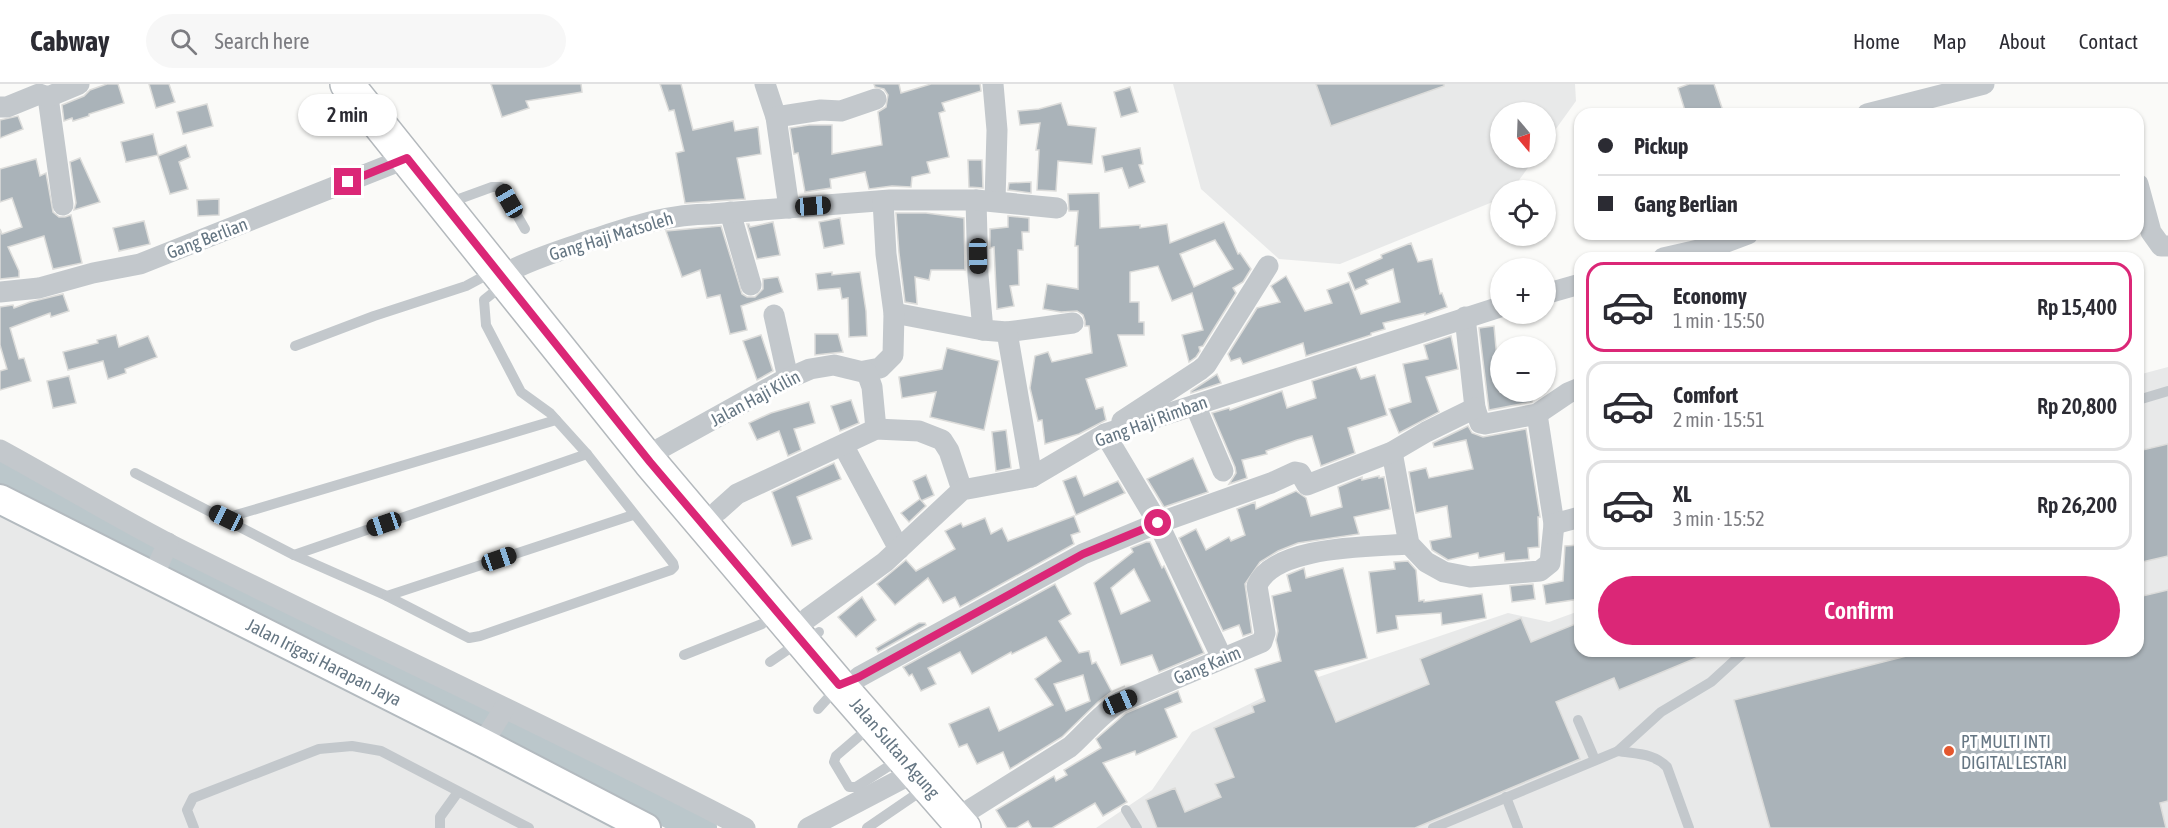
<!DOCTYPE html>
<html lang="en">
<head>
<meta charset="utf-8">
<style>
  :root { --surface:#fff; --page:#f7f7f7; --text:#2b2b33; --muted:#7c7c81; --line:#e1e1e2; --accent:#db2777 }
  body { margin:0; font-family:"Asap Condensed",sans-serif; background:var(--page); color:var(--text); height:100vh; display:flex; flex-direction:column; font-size:22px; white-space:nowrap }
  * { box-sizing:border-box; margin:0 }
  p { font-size:20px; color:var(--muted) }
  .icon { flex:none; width:33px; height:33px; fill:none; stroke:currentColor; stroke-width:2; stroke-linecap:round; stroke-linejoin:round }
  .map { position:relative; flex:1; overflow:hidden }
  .drawer { position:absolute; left:1574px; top:168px; width:570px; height:405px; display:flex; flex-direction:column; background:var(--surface); border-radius:18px; box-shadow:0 2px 4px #0004 }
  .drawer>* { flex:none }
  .hud { position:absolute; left:1574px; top:24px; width:570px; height:132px; border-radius:18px; box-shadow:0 2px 4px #0004; display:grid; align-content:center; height:132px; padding:0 24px; background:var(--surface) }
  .needle { width:39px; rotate:161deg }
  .controls { position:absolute; left:1490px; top:18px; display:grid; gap:12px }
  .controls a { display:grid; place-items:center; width:66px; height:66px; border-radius:50%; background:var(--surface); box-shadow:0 2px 4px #0004; font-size:30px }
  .end { position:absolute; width:27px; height:27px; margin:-14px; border:8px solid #db2777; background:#fff; box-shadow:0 0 0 3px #fff }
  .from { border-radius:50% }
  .bubble { position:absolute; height:42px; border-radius:21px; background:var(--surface); box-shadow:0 2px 4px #0004; font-size:20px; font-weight:600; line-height:42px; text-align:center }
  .car { position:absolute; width:18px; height:36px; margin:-18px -9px; border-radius:8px; box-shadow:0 0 4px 2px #0007; background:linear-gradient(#222 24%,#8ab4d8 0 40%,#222 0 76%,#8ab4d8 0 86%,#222 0) }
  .hud b { display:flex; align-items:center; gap:21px; height:57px; font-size:22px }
  .hud b+b { border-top:2px solid var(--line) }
  .hud i { width:15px; height:15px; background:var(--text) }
  ul { padding:10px 0 0; list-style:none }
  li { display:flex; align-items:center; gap:18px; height:90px; margin:0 12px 9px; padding:0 12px; border:3px solid var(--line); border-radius:18px }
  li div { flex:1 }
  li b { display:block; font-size:22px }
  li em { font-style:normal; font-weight:600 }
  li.active { border-color:var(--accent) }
  li>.icon { width:54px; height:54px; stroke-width:1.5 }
  .cta { display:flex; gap:12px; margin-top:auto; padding:12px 24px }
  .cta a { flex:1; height:69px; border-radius:36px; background:var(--accent); color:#fff; font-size:24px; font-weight:600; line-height:69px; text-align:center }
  header { display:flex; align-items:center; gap:36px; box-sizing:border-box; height:84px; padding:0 30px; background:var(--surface); border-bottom:2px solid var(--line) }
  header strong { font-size:28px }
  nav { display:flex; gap:33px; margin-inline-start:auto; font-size:21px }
  .search { width:420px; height:54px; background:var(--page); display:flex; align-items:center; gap:15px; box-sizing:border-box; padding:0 21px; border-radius:33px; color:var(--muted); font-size:22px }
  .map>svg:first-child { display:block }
</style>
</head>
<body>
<header>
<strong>Cabway</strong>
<div class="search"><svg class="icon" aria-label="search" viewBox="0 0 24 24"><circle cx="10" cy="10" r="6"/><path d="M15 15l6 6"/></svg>Search here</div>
<nav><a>Home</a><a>Map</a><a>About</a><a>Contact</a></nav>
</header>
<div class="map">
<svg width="2168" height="744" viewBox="0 0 2168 744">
  <rect width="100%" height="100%" fill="#fafaf8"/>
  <g fill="#e8e9e9">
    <polygon points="1173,0 1575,0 1576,17 1545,60 1545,28 1500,28 1500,74 1535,74 1512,106 1500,106 1500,115 1340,180 1279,175 1201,105"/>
    <polygon points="2168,283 2168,744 1096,744 1152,706 1192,648 1274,608 1508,529 1549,538 1579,527 1580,567 2138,567 2138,291"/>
    <polygon points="0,415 645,744 0,744"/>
  </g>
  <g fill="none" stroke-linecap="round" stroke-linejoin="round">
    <polyline stroke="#bbc7cb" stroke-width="32" points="0,390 701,744"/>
  </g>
  <g fill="#aab3b9" stroke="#dcdcda" stroke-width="1.5" fill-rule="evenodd">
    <polygon points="107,0 118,0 124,19 89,30 89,32 73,37 72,34 64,37 62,21 84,12 90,6"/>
    <polygon points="149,0 169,0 175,18 156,24"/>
    <polygon points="491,0 581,0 582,8 526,17 529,24 502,33"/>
    <polygon points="660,0 681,0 693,46 733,37 735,47 758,43 761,70 737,74 745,115 685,119 676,69 684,67 674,26 669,27"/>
    <polygon points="874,0 899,0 901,9 931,0 980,0 981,7 942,19 945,27 939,29 949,73 927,78 930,89 912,93 911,103 892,102 869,105 865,88 830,95 831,104 805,108 798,69 794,70 790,44 809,41 832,41 832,70 882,61 878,28 886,23 888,11 884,5 875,3"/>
    <polygon points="1316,0 1444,0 1444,2 1331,42"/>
    <polygon points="1689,0 1714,0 1724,30 1686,30 1678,4"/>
    <polygon points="1130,3 1138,28 1121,33 1114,8"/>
    <polygon points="1061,19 1068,41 1096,44 1092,80 1058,77 1056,107 1037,106 1039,66 1036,66 1040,39 1020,41 1018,27 1039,25"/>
    <polygon points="207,20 213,42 183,50 177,28"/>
    <polygon points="18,32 23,45 0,54 0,36"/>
    <polygon points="153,50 158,71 126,78 121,58"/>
    <polygon points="186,61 190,73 179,78 188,105 170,110 158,72"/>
    <polygon points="1140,64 1143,80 1139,81 1145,98 1129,104 1122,84 1105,88 1102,72"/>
    <polygon points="80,74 100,118 74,126 76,119 70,78"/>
    <polygon points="36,75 40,92 46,89 53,128 59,133 65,133 71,131 82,179 53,185 44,152 8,163 19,187 19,193 0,195 0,145 2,150 22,143 12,114 0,118 0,85"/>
    <polygon points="968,76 982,76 983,104 969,103"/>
    <polygon points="1031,98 1031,109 1008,106 1009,99"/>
    <path d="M 1099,109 L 1100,144 L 1140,141 L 1140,144 L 1167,140 L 1170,159 L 1224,138 L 1238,170 L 1240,169 L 1251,185 L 1243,198 L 1233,204 L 1236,209 L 1203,262 L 1199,263 L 1200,267 L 1196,273 L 1189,278 L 1182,251 L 1203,246 L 1192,209 L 1172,217 L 1158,182 L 1130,188 L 1130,218 L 1139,218 L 1139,238 L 1144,238 L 1144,251 L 1118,251 L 1127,282 L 1086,295 L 1096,325 L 1103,323 L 1106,336 L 1079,350 L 1045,360 L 1042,336 L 1038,337 L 1030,304 L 1035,272 L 1048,268 L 1052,278 L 1092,269 L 1089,242 L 1085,242 L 1085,237 L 1083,231 L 1077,227 L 1061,228 L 1043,225 L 1047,200 L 1078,205 L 1078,162 L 1075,162 L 1078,127 L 1069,127 L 1068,110 ZM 1215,156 L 1233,185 L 1194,203 L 1180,170 Z"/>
    <polygon points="219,115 219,131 198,132 197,116"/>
    <polygon points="896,129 926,129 964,134 965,186 931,186 929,196 915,193 917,220 905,218 899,169"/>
    <polygon points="1008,132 1029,134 1029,148 1022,148 1023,166 1018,166 1019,201 1010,202 1014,222 997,225 994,163 990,164 990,145 1008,143"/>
    <polygon points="840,134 844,160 824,164 819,138"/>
    <polygon points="144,137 150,160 119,167 113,144"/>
    <polygon points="773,138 780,171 757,175 747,140 749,140 750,143"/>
    <polygon points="721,142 742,210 747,213 755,213 763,205 763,195 778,193 783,208 741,222 747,246 730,250 720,211 707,214 700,186 682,193 666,147"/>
    <polygon points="1411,159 1418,178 1432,175 1440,210 1442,209 1447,223 1425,231 1425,229 1383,239 1385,245 1371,249 1371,251 1306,272 1303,259 1243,280 1240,274 1231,277 1228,270 1257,224 1280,218 1271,202 1286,192 1305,227 1332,219 1327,206 1349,198 1361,230 1400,218 1393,185 1366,196 1368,200 1355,206 1348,189 1382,174 1381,171"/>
    <polygon points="832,188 832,191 860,188 866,227 867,252 849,253 848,214 842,215 840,204 818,206 816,190"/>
    <polygon points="63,210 69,227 51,233 50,229 10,244 19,275 24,274 31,297 0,306 0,287 7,285 0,261 0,223 13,221 14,224 30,218"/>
    <polygon points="1494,242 1500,308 1533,308 1532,318 1489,326 1479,244"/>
    <polygon points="815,250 838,250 843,268 815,271"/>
    <polygon points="116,251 119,263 148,252 157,273 125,285 126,289 108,295 103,277 68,286 63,268 98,259 97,256"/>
    <polygon points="761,251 773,287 757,296 743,257"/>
    <polygon points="1451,252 1458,285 1426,293 1439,328 1399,349 1389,325 1411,318 1403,280 1428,275 1424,261"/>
    <polygon points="947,264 999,277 984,346 930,333 936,308 902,314 899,293 942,285"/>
    <polygon points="1356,283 1361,295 1375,291 1387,331 1348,344 1355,369 1321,382 1312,352 1297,356 1266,367 1267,370 1242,376 1247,394 1229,400 1236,389 1235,383 1212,329 1229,324 1230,326 1282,307 1287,324 1316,314 1312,297"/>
    <polygon points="1217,290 1221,299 1191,309 1191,307"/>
    <polygon points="69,292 76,319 53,324 47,297"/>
    <polygon points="851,316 859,339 840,347 831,322"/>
    <polygon points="809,318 815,339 794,345 801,366 788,372 779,347 757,356 749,339 771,329"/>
    <polygon points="1468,342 1472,349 1483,353 1526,345 1540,433 1538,433 1539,463 1528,464 1529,475 1505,477 1504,469 1479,474 1478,469 1448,476 1432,466 1430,457 1451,453 1447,422 1416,429 1409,388 1426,384 1429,394 1473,385 1466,356 1434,363 1433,359"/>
    <polygon points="1006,346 1011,384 996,387 992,348"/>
    <polygon points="2168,360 2168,472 2138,479 2138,367"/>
    <polygon points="1193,374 1208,408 1164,423 1147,395"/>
    <polygon points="834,379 841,395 797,413 812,455 792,462 772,408"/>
    <polygon points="926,391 934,411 921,417 913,397"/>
    <polygon points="1076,392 1084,412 1118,397 1125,409 1076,431 1063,397"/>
    <polygon points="1379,392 1379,394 1384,393 1390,425 1354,433 1359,450 1298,459 1278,467 1260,478 1245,500 1252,549 1243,552 1239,541 1223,547 1179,454 1196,445 1206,466 1229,453 1231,457 1245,451 1237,425 1255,418 1256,425 1296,407 1306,414 1311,432 1342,423 1338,403 1362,393 1362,396"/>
    <polygon points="920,415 926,422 909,438 901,429"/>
    <polygon points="1074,432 1080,448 1071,451 1074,460 960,523 955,513 943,519 928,494 895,521 877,500 906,476 916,487 955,465 945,447 961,439 963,443 985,434 991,450 1002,444 1008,457"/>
    <path d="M 1146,458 L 1150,458 L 1162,484 L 1164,482 L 1204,569 L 1159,588 L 1152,571 L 1121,581 L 1094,499 L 1133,468 L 1131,464 ZM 1134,485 L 1150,517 L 1121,530 L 1111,504 Z"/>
    <polygon points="1580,461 1580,515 1546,520 1543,501 1563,497 1565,462"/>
    <polygon points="1408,477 1416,486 1419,517 1424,516 1424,518 1482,510 1486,534 1442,541 1441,529 1396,532 1398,545 1377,549 1369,488 1395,485 1394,478"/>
    <polygon points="1304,484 1306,494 1343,484 1367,574 1315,587 1336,638 1429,600 1420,575 1521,534 1531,558 1580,538 1580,567 1713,567 1619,606 1614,594 1556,618 1580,675 1415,744 1157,744 1146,716 1175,704 1185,728 1221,713 1215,700 1234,693 1214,644 1254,628 1252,622 1265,617 1255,585 1281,577 1276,556 1278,547 1272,512 1291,507 1287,491"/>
    <path d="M 1055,500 L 1071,530 L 1059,537 L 1079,569 L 1089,567 L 1092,580 L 1096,578 L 1112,608 L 1125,602 L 1113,607 L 1098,618 L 1062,653 L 1010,685 L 1003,668 L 977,680 L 967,660 L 959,663 L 949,640 L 989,623 L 999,647 L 1053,621 L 1035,595 L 1061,577 L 1046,553 L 1012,570 L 1011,568 L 972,590 L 960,568 L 928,584 L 936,600 L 921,607 L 912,590 L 909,592 L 903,583 ZM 1083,591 L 1090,617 L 1066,627 L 1054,600 Z"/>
    <polygon points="1533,500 1535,515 1512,518 1510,502"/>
    <polygon points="2168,506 2168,717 2160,719 2166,744 1770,744 1734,616 1926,567 2138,567 2138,513"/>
    <polygon points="862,513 876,536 856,553 838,533"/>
    <polygon points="919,539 925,539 926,541 878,568 876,564"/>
    <polygon points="1178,607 1182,618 1165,625 1177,653 1136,671 1135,667 1103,679 1127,718 1103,732 1095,719 1052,744 1032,744 1028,737 1016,744 1007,744 996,726 1054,692 1056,697 1067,691 1064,686 1101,664 1096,655 1126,629"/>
  </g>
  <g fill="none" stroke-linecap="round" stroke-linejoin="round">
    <g stroke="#b3babf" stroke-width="32">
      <polyline id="secondary" points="0,415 483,659 646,744"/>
    </g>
    <g stroke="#b4b9bd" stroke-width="36">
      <polyline id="highway" points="347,0 650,378 839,601 964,744"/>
    </g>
    <g stroke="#c3c8cc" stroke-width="10">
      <polyline points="459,115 492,103 501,103 525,145"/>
      <polyline points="295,262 374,232 466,202 494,187"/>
      <polyline points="2138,316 2168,307"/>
      <polyline points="135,389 294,471 387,512 469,554 480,552 671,486 674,483 673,479 587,370 550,329 521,308 486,241 484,216 504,200"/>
      <polyline points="226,434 556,336"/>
      <polyline points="294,471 587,370"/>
      <polyline points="387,512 633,431"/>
      <polyline points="684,571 762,540 774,528"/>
      <polyline points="770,578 786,567 819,548"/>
      <polyline points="818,625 837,604"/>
      <polyline points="1578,636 1595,676"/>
      <polyline points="871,642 836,672 834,678 849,703 856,703 900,675"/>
      <path d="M 1618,667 C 1636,670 1654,669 1667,683 L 1689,744"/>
      <polyline points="1506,713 1518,744"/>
      <polyline points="1126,726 1137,744"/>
      <polyline points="194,744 187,726 193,714 319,665 352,662 381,667 529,744"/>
      <polyline points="440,744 440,733 458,708"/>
      <polyline points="867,744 924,705"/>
      <polyline points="1433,744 1618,667 1661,628 1711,598 1745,567"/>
    </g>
    <g stroke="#c3c8cc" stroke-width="21">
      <polyline points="765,0 776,33"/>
      <polyline points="993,0 997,46 995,117"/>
      <polyline points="48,13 63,121"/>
      <polyline points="0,23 7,23 39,10 48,13 79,0"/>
      <polyline points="1867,30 1984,0"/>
      <polyline points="2138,100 2151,148 2161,162 2168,162"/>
      <polyline points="976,116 978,191 983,246 1007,248 1073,239"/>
      <polyline points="789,124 776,33 821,26 841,27 876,15"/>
      <polyline points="730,128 751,201"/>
      <polyline points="1663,174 1716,162 1748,150"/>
      <path d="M 516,184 C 541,172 568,164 594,155 C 634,142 669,130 711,130 L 890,116 L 976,116 L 1057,124"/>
      <polyline points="0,208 39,204 93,189 140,180 407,74"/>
      <polyline points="1545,210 1580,200"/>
      <polyline points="894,229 983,246"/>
      <polyline points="774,231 788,294"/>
      <polyline points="1465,233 1475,324 1480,339 1485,340 1537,330 1568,309 1580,304"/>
      <polyline points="1007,248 1032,393"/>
      <polyline points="864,287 880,284 893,271 894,229 886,170 883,117"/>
      <polyline points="1195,321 1223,387"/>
      <polyline points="1122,337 1200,286 1206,281 1268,182"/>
      <polyline points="1105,350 1158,439 1222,574"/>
      <polyline points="843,361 899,465"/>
      <polyline points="661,364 780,298 810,285 834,281 867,289 872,303 876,345"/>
      <path d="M 0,366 C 57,397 113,431 171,461 C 361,557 556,645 745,744"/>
      <polyline points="1392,368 1409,460 1426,478 1444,488 1470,493 1540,487 1550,479 1554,440 1537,330"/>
      <polyline points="718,427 737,410 876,345 919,347 942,356 949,367 962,406"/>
      <polyline points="1554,440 1580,433"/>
      <polyline points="153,492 168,459"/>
      <polyline points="808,534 885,478 962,406 1032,393 1105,350 1500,223"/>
      <polyline points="859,593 1083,470 1158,439 1271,399 1295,388 1300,389 1307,401 1392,368 1426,348 1475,324"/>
      <polyline points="483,659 504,625"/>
      <path d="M 968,727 L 1070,663 C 1087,648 1100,630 1120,618 L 1262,558 L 1265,549 L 1257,502 C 1273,461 1371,463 1409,460"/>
      <polyline points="808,744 915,688"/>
    </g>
    <use href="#secondary" stroke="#fff" stroke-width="28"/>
    <use href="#highway" stroke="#fff" stroke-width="33"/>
  </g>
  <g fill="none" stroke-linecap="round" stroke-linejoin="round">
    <polyline stroke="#db2777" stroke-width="8" points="348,98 407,74 650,378 839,601 859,593 1083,470 1158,439"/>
  </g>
  <circle fill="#e4572e" stroke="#fff" stroke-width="2" cx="1949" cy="667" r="6"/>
  <g text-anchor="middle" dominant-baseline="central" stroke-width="6" stroke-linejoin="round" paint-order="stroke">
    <g font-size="18" fill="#657683" stroke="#fff">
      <text transform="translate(611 152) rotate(-17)">Gang Haji Matsoleh</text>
      <text transform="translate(207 154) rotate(-21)">Gang Berlian</text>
      <text transform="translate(755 314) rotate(-28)">Jalan Haji Kilin</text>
      <text transform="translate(1151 337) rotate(-20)">Gang Haji Rimban</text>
      <text transform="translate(324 578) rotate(27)">Jalan Irigasi Harapan Jaya</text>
      <text transform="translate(1207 581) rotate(-23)">Gang Kaim</text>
      <text transform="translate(895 664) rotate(49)">Jalan Sultan Agung</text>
    </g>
    <g font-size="18" fill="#657683" stroke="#fff" text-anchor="start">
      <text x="1961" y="657">PT MULTI INTI<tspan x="1961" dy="21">DIGITAL LESTARI</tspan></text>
    </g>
  </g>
</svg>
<div class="controls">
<a><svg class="needle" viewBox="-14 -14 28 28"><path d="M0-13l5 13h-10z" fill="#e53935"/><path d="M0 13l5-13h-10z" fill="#7c7c81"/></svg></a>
<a><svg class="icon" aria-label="locate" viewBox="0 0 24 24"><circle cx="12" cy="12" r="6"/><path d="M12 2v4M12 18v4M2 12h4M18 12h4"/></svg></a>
<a>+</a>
<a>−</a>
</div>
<i class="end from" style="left:1158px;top:439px"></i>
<i class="end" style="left:348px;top:98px"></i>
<div class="bubble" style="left:298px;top:10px;width:99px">2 min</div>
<i class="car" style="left:509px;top:117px;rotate:330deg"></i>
<i class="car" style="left:813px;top:122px;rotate:86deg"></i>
<i class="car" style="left:978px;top:172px;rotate:179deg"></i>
<i class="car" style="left:226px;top:434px;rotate:296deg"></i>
<i class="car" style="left:384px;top:440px;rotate:251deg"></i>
<i class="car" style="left:499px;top:475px;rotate:71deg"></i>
<i class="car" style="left:1120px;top:618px;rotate:67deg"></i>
<div class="hud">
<b><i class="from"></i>Pickup</b>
<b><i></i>Gang Berlian</b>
</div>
<section class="drawer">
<ul>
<li class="active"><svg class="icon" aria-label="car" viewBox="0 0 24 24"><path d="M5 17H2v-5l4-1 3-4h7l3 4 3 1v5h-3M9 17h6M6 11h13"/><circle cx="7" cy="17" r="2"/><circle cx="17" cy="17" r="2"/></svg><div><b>Economy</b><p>1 min · 15:50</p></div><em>Rp 15,400</em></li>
<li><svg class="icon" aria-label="car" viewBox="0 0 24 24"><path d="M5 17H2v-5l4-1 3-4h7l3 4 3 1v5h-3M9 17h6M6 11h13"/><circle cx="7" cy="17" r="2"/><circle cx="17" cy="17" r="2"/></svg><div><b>Comfort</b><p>2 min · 15:51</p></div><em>Rp 20,800</em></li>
<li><svg class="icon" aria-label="car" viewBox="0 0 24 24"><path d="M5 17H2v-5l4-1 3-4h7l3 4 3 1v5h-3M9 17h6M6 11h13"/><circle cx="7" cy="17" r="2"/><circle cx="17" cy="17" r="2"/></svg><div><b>XL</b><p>3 min · 15:52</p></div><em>Rp 26,200</em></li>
</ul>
<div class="cta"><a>Confirm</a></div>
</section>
</div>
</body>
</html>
